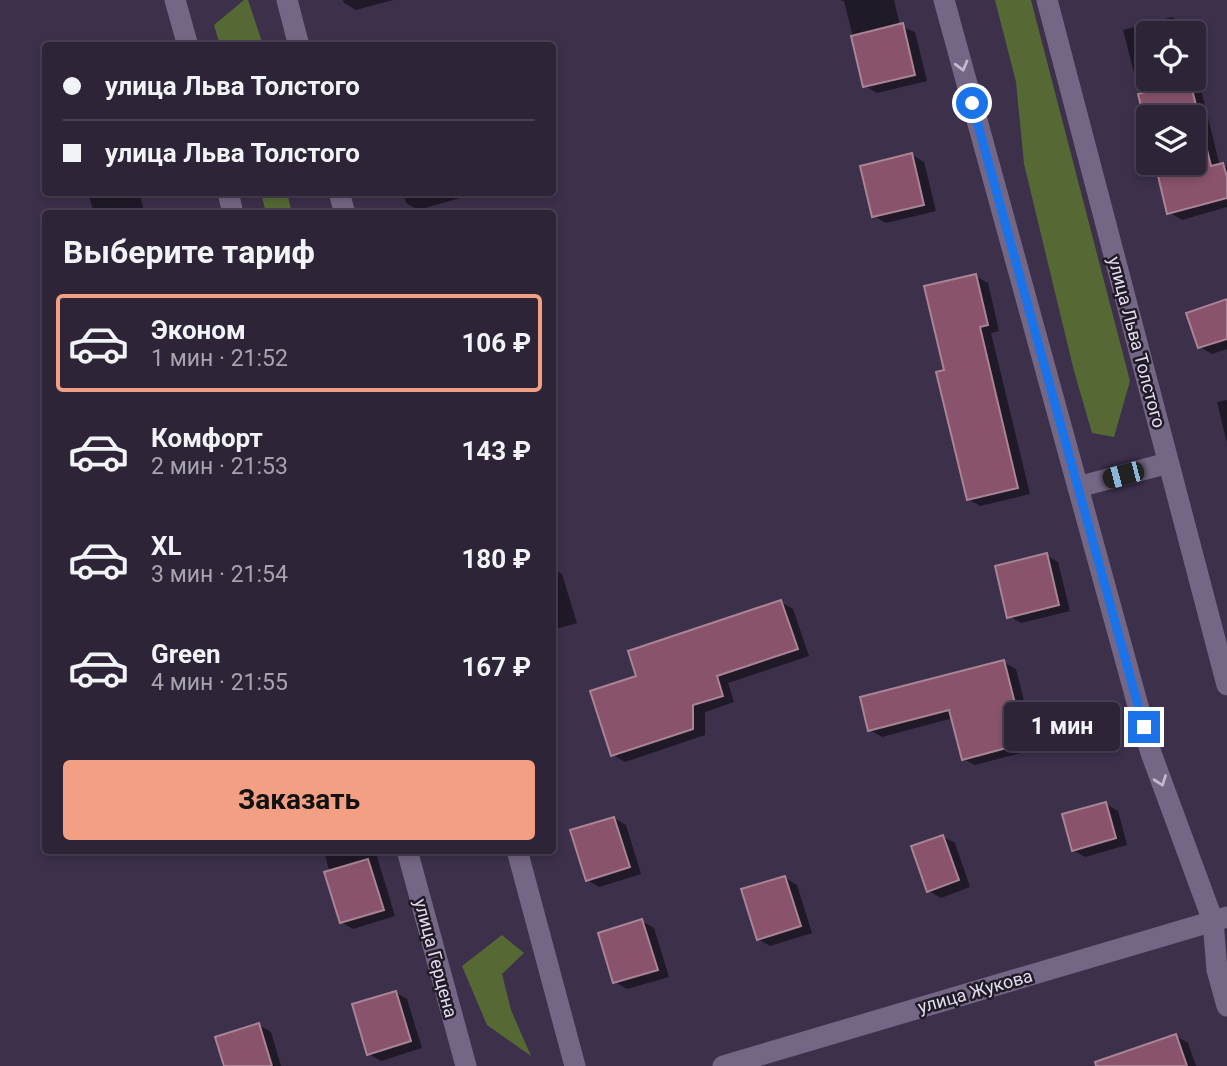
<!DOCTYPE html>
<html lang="ru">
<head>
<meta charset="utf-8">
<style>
  :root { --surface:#2d2438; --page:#352c40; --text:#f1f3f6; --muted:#a7a4ae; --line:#484153; --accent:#f39f83 }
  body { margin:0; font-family:Roboto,sans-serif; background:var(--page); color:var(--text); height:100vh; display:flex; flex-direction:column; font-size:26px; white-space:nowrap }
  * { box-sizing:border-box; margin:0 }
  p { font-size:23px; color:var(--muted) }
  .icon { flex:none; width:38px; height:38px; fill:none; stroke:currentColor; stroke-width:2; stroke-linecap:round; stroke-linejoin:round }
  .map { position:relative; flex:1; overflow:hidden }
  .panel { position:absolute; left:42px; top:210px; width:514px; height:644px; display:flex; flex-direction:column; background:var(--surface); border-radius:7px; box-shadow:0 4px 10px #0003,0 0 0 2px var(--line) }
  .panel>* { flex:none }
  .banner { position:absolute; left:42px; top:42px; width:514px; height:154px; border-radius:7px; box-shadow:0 4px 10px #0003,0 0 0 2px var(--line); display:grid; align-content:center; height:154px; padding:0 21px; background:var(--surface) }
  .controls { position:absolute; left:1136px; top:21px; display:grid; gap:14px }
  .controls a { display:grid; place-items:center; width:70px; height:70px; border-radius:7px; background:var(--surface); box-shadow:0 4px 10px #0003,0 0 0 2px var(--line); font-size:35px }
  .end { position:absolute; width:32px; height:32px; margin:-16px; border:9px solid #1a73e8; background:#fff; box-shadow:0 0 0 4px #fff }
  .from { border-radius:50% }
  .bubble { position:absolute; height:49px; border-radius:7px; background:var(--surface); box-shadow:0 4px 10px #0003,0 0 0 2px var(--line); font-size:23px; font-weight:700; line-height:49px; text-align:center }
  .car { position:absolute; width:21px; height:42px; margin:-21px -10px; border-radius:9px; box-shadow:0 0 5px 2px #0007; background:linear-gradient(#222 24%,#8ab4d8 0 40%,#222 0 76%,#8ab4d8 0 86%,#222 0) }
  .banner b { display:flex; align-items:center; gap:24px; height:66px; font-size:26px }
  .banner b+b { border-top:2px solid var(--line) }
  .banner i { width:18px; height:18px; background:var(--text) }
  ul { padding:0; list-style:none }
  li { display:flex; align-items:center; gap:21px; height:98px; margin:0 14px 10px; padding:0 7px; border:4px solid transparent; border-radius:7px }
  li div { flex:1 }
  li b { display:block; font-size:26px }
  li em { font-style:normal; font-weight:700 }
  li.current { border-color:var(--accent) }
  li>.icon { width:63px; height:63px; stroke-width:1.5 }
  h2 { padding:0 21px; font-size:32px; line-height:84px }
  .button { display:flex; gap:14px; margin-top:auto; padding:14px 21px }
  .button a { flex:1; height:80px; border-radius:7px; background:var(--accent); color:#111; font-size:28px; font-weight:700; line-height:80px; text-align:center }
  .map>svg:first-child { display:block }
</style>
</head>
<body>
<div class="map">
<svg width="1227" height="1066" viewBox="0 0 1227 1066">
  <rect width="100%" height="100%" fill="#3c304b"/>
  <g fill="#566935">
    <polygon points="244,0 248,0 263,45 220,45 214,25"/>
    <polygon points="995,0 1031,0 1130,381 1114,437 1092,433 1074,371 1024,164 1016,82"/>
    <polygon points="261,193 287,193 292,213 266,213"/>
    <polygon points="502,935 524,953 502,974 511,1010 531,1056 487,1025 462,966"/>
  </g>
  <g fill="#0007">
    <polygon points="343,0 393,0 356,10 344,3"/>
    <polygon points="839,0 894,0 900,26 915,32 927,81 877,93 865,86 844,1"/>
    <polygon points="1172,17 1184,24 1187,33 1148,33 1148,79 1194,79 1194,61 1220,166 1227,167 1227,207 1182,220 1170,213 1157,163 1194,163 1194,117 1148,117 1148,128 1123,30"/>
    <polygon points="912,155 924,162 936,211 886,223 874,216"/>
    <polygon points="88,192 139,192 145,214 94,214"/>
    <polygon points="403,192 459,192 460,198 418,210 406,203"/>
    <polygon points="975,276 988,283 999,331 991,333 1030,494 980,506 968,499 946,371"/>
    <polygon points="1227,301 1227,349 1212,354 1200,347"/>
    <polygon points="1227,400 1227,443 1217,402"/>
    <polygon points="1046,555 1058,562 1070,611 1021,623 1009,616"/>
    <polygon points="553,569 562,574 577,623 553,630"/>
    <polygon points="781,602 793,609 809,656 728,683 734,702 705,712 705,735 625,762 613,755 638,677"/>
    <polygon points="1003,662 1016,669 1036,749 975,765 963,759 953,718 882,737 870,730"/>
    <polygon points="1106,804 1118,811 1127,845 1085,857 1073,850"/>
    <polygon points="614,818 626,825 641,874 599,887 587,880"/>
    <polygon points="942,836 955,843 970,887 941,898 929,891"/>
    <polygon points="324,850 375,850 395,916 353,929 341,922"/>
    <polygon points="785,878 797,885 812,933 770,946 758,939"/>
    <polygon points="642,921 654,928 669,977 627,989 615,982"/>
    <polygon points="395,992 407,999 422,1048 381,1061 369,1054"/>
    <polygon points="259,1025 271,1032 281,1066 226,1066"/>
    <polygon points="1176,1036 1188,1043 1196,1066 1117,1066"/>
  </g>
  <g fill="#89536b" stroke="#a98494" stroke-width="2">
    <polygon points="903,23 915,75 863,87 851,36"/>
    <polygon points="1190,81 1211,166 1223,163 1227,177 1227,198 1167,214 1155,163 1194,163 1194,117 1148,117 1148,135 1138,94"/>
    <polygon points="912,153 924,205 872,217 860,166"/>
    <polygon points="976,274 988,325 980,327 1018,488 967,500 936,372 944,370 924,286"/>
    <polygon points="1227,299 1227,339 1198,348 1186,313"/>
    <polygon points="1047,553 1059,605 1007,618 995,566"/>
    <polygon points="781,600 798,649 717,676 723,696 693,705 693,729 611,756 590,691 636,676 628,651"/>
    <polygon points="1004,660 1025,743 962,760 949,710 868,731 860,697"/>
    <polygon points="1106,802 1116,838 1072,851 1062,814"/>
    <polygon points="614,817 630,867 586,881 570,830"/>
    <polygon points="943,835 959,880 927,892 911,846"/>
    <polygon points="368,859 384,910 340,923 324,872"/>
    <polygon points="785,876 801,926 757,940 741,889"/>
    <polygon points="642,919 658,970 613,983 598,933"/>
    <polygon points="396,991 411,1041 367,1055 352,1004"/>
    <polygon points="259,1023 272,1066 224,1066 215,1037"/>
    <polygon points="1176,1034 1187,1066 1096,1066 1095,1062"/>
  </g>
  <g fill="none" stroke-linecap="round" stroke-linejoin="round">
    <g stroke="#746786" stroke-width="21">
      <polyline points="175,0 188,46"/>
      <polyline points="287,0 299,46"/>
      <polyline points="944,0 1151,753 1213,921 1217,970 1227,1006"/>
      <polyline points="1047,0 1227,685"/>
      <polyline points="228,192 233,214"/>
      <polyline points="339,192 345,214"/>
      <polyline points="1078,487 1168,463"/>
      <polyline points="407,850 466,1066"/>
      <polyline points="517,850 575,1066"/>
      <polyline points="723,1066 1227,917"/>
    </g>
  </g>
  <defs><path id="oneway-chevron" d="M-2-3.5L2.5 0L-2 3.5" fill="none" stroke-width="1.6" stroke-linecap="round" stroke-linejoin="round" transform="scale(1.75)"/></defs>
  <g stroke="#c2b9cf">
    <use href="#oneway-chevron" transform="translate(962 66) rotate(75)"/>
    <use href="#oneway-chevron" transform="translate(1161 781) rotate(70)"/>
  </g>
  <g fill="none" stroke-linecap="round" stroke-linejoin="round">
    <polyline stroke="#1a73e8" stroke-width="9" points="972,103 1144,727"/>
  </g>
  <g text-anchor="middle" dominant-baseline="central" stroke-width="5" stroke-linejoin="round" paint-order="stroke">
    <g font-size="18" fill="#e3dcee" stroke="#201b27">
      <text transform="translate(1137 342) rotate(75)">улица Льва Толстого</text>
      <text transform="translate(436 958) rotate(75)">улица Герцена</text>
      <text transform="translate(975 991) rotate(-16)">улица Жукова</text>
    </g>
  </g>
</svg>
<div class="controls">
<a><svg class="icon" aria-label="locate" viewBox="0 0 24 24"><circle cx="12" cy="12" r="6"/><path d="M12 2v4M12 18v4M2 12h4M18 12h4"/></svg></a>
<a><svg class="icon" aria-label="layers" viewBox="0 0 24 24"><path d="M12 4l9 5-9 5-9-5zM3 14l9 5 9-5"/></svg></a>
</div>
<i class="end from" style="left:972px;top:103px"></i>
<i class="end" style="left:1144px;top:727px"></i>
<div class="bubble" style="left:1004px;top:702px;width:116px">1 мин</div>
<i class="car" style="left:1123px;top:475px;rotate:255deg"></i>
<div class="banner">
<b><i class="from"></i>улица Льва Толстого</b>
<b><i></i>улица Льва Толстого</b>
</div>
<section class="panel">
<h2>Выберите тариф</h2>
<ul>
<li class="current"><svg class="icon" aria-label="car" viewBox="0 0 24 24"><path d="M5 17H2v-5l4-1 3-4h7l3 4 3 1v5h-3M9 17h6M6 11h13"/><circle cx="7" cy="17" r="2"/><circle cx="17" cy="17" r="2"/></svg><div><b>Эконом</b><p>1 мин · 21:52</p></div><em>106 ₽</em></li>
<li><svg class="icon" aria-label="car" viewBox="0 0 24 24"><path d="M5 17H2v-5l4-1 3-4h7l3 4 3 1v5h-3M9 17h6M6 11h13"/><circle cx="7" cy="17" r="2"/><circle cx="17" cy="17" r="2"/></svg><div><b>Комфорт</b><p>2 мин · 21:53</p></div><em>143 ₽</em></li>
<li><svg class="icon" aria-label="car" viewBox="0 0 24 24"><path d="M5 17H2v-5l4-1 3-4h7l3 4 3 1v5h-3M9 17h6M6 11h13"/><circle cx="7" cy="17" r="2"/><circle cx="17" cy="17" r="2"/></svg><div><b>XL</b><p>3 мин · 21:54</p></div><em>180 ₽</em></li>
<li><svg class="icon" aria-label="car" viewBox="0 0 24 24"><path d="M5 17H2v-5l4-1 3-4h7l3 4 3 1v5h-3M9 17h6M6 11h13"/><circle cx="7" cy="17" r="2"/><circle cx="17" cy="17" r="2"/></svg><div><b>Green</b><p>4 мин · 21:55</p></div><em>167 ₽</em></li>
</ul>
<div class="button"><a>Заказать</a></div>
</section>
</div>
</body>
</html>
